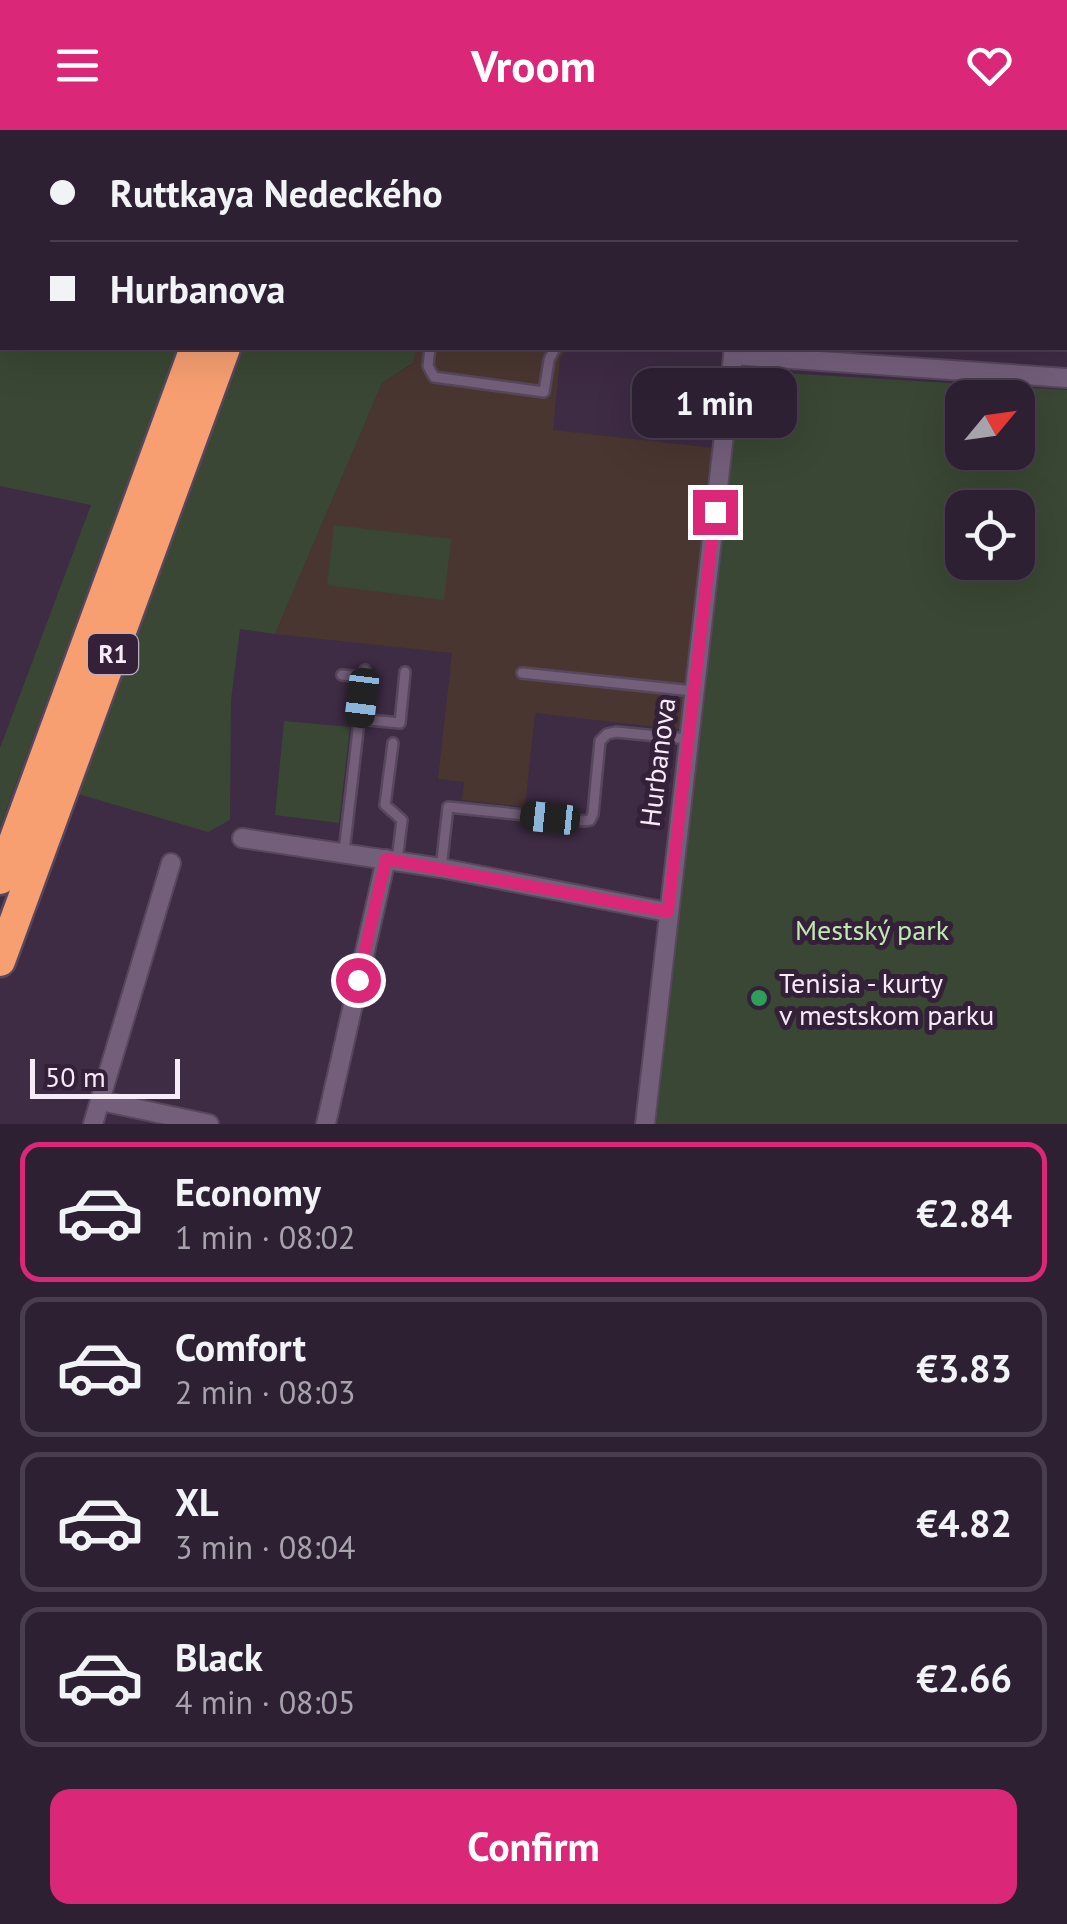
<!DOCTYPE html>
<html lang="en">
<head>
<meta charset="utf-8">
<style>
  :root { --surface:#2e2033; --page:#3a2d3f; --text:#f1f3f6; --muted:#a7a3ac; --line:#493e4e; --accent:#db2777 }
  body { margin:0; font-family:"PT Sans",sans-serif; background:var(--page); color:var(--text); height:100vh; display:flex; flex-direction:column; font-size:38px; white-space:nowrap }
  * { box-sizing:border-box; margin:0 }
  p { font-size:32px; color:var(--muted) }
  .icon { flex:none; width:55px; height:55px; fill:none; stroke:currentColor; stroke-width:2; stroke-linecap:round; stroke-linejoin:round }
  .map { position:relative; height:994px; overflow:hidden }
  .drawer { display:flex; flex-direction:column; background:var(--surface); flex:1 }
  .drawer>* { flex:none }
  .banner { position:absolute; left:0px; top:0px; width:1068px; height:220px; box-shadow:0 10px 40px #0002,0 0 0 2px var(--line); display:grid; align-content:center; height:220px; padding:0 50px; background:var(--surface) }
  .needle { width:65px; rotate:61deg }
  .buttons { position:absolute; left:945px; top:250px; display:grid; gap:20px }
  .buttons a { display:grid; place-items:center; width:90px; height:90px; border-radius:20px; background:var(--surface); box-shadow:0 10px 40px #0002,0 0 0 2px var(--line); font-size:50px }
  .scale { position:absolute; left:30px; bottom:25px; width:150px; box-sizing:border-box; padding-left:10px; border:5px solid #f7ebfa; border-top:0; font-size:28px; line-height:35px; white-space:nowrap; color:#f7ebfa; -webkit-text-stroke:8px #342139; paint-order:stroke }
  .end { position:absolute; width:45px; height:45px; margin:-22px; border:12px solid #db2777; background:#fff; box-shadow:0 0 0 5px #fff }
  .from { border-radius:50% }
  .bubble { position:absolute; height:70px; border-radius:20px; background:var(--surface); box-shadow:0 10px 40px #0002,0 0 0 2px var(--line); font-size:32px; font-weight:700; line-height:70px; text-align:center }
  .car { position:absolute; width:30px; height:60px; margin:-30px -15px; border-radius:12px; box-shadow:0 0 8px 2px #0007; background:linear-gradient(#222 24%,#8ab4d8 0 40%,#222 0 76%,#8ab4d8 0 86%,#222 0) }
  .banner b { display:flex; align-items:center; gap:35px; height:95px; font-size:38px }
  .banner b+b { border-top:2px solid var(--line) }
  .banner i { width:25px; height:25px; background:var(--text) }
  ul { padding:18px 0 0; list-style:none }
  li { display:flex; align-items:center; gap:30px; height:140px; margin:0 20px 15px; padding:0 30px; border:5px solid var(--line); border-radius:20px }
  li div { flex:1 }
  li b { display:block; font-size:38px }
  li em { font-style:normal; font-weight:700 }
  li.active { border-color:var(--accent) }
  li>.icon { width:90px; height:90px; stroke-width:1.5 }
  .cta { display:flex; gap:20px; margin-top:auto; padding:20px 50px }
  .cta a { flex:1; height:115px; border-radius:20px; background:var(--accent); color:#fff; font-size:40px; font-weight:700; line-height:115px; text-align:center }
  header { display:flex; justify-content:space-between; align-items:center; height:130px; padding:0 50px; background:var(--accent); color:#fff; font-size:45px; font-weight:700 }
  .map>svg:first-child { display:block }
</style>
</head>
<body>
<header><svg class="icon" aria-label="menu" viewBox="0 0 24 24"><path d="M4 6h16M4 12h16M4 18h16"/></svg>Vroom<svg class="icon" aria-label="heart" viewBox="0 0 24 24"><path d="M12 20l-8-8c-3-5 5-10 8-4 3-6 11-1 8 4z"/></svg></header>
<div class="map">
<svg width="1067" height="994" viewBox="0 0 1067 994">
  <rect width="100%" height="100%" fill="#3e2b44"/>
  <g fill="#4a3630">
    <rect x="454" y="0" width="289" height="2"/>
    <polygon points="416,218 567,218 560,229 553,300 731,320 701,602 535,583 525,677 462,670 464,652 438,649 452,523 275,504 382,253 413,234"/>
  </g>
  <g fill="#3a4734" fill-rule="evenodd">
    <polygon points="0,0 261,0 259,2 2,2 2,218 177,218 0,697 0,618 91,375 0,356"/>
    <polygon points="241,218 416,218 413,233 382,253 275,504 240,499 231,570 230,690 208,702 78,664"/>
    <path d="M 765,242 L 1067,260 L 1067,994 L 656,994 L 684,723 L 701,601 L 739,259 L 746,247 ZM 962,268 L 1018,268 L 1018,322 L 962,322 ZM 962,378 L 1018,378 L 1018,432 L 962,432 Z"/>
    <polygon points="334,395 451,409 444,470 327,455"/>
    <polygon points="284,591 350,597 339,693 275,685"/>
  </g>
  <g fill="none" stroke-linecap="round" stroke-linejoin="round">
    <g stroke="#57475c" stroke-width="14">
      <g id="service">
        <polyline points="430,218 428,236 434,247 544,262 549,230 555,218"/>
        <polyline points="522,543 693,561"/>
        <polyline points="342,545 364,547"/>
        <polyline points="359,589 400,593 405,542"/>
        <polyline points="393,613 385,675 402,690 397,731"/>
        <polyline points="344,722 365,540"/>
        <polyline points="441,738 448,677 584,691 590,690 593,684 600,611 607,604 616,602 688,609"/>
      </g>
    </g>
    <g stroke="#57475c" stroke-width="22">
      <g id="minor">
        <polyline points="47,2 48,0"/>
        <polyline points="758,2 759,0"/>
        <polyline points="0,109 2,104"/>
        <polyline points="733,225 1067,248"/>
        <polyline points="242,708 441,738 667,782"/>
        <polyline points="101,971 209,994"/>
        <polyline points="93,994 171,733"/>
        <polyline points="326,994 386,729"/>
        <polyline points="645,994 734,218"/>
      </g>
    </g>
    <g stroke="#57475c" stroke-width="35">
      <g id="motorway">
        <polyline points="277,2 278,0"/>
        <polyline points="306,2 307,0"/>
        <polyline points="0,749 195,218"/>
        <polyline points="0,831 225,218"/>
      </g>
    </g>
    <use href="#service" stroke="#745f7b" stroke-width="9"/>
    <use href="#minor" stroke="#745f7b" stroke-width="18"/>
    <use href="#motorway" stroke="#f79f71" stroke-width="30"/>
  </g>
  <g fill="none" stroke-linecap="round" stroke-linejoin="round">
    <polyline stroke="#db2777" stroke-width="12" points="358,850 386,729 668,782 715,382"/>
  </g>
  <circle fill="#2e9e5b" stroke="#342139" stroke-width="4" cx="759" cy="868" r="10"/>
  <g text-anchor="middle" dominant-baseline="central" stroke-width="10" stroke-linejoin="round" paint-order="stroke">
    <rect fill="#342139" stroke="#bcaec0" stroke-width="2.5" x="88" y="504" width="50" height="40" rx="8"/>
    <g font-size="25" font-weight="bold" fill="#f7ebfa">
      <text x="113" y="524">R1</text>
    </g>
    <g font-size="28" fill="#f7ebfa" stroke="#342139">
      <text transform="translate(657 632) rotate(-83)">Hurbanova</text>
    </g>
    <g font-size="28" fill="#c0e8b1" stroke="#342139">
      <text x="872" y="799">Mestský park</text>
    </g>
    <g font-size="28" fill="#f7ebfa" stroke="#342139" text-anchor="start">
      <text x="779" y="852">Tenisia - kurty<tspan x="779" dy="32">v mestskom parku</tspan></text>
    </g>
  </g>
</svg>
<div class="buttons">
<a><svg class="needle" viewBox="-14 -14 28 28"><path d="M0-13l5 13h-10z" fill="#e53935"/><path d="M0 13l5-13h-10z" fill="#a7a3ac"/></svg></a>
<a><svg class="icon" aria-label="locate" viewBox="0 0 24 24"><circle cx="12" cy="12" r="6"/><path d="M12 2v4M12 18v4M2 12h4M18 12h4"/></svg></a>
</div>
<div class="scale">50 m</div>
<i class="end from" style="left:358px;top:850px"></i>
<i class="end" style="left:715px;top:382px"></i>
<div class="bubble" style="left:632px;top:238px;width:165px">1 min</div>
<i class="car" style="left:362px;top:568px;rotate:187deg"></i>
<i class="car" style="left:550px;top:688px;rotate:276deg"></i>
<div class="banner">
<b><i class="from"></i>Ruttkaya Nedeckého</b>
<b><i></i>Hurbanova</b>
</div>
</div>
<section class="drawer">
<ul>
<li class="active"><svg class="icon" aria-label="car" viewBox="0 0 24 24"><path d="M5 17H2v-5l4-1 3-4h7l3 4 3 1v5h-3M9 17h6M6 11h13"/><circle cx="7" cy="17" r="2"/><circle cx="17" cy="17" r="2"/></svg><div><b>Economy</b><p>1 min · 08:02</p></div><em>€2.84</em></li>
<li><svg class="icon" aria-label="car" viewBox="0 0 24 24"><path d="M5 17H2v-5l4-1 3-4h7l3 4 3 1v5h-3M9 17h6M6 11h13"/><circle cx="7" cy="17" r="2"/><circle cx="17" cy="17" r="2"/></svg><div><b>Comfort</b><p>2 min · 08:03</p></div><em>€3.83</em></li>
<li><svg class="icon" aria-label="car" viewBox="0 0 24 24"><path d="M5 17H2v-5l4-1 3-4h7l3 4 3 1v5h-3M9 17h6M6 11h13"/><circle cx="7" cy="17" r="2"/><circle cx="17" cy="17" r="2"/></svg><div><b>XL</b><p>3 min · 08:04</p></div><em>€4.82</em></li>
<li><svg class="icon" aria-label="car" viewBox="0 0 24 24"><path d="M5 17H2v-5l4-1 3-4h7l3 4 3 1v5h-3M9 17h6M6 11h13"/><circle cx="7" cy="17" r="2"/><circle cx="17" cy="17" r="2"/></svg><div><b>Black</b><p>4 min · 08:05</p></div><em>€2.66</em></li>
</ul>
<div class="cta"><a>Confirm</a></div>
</section>
</body>
</html>
